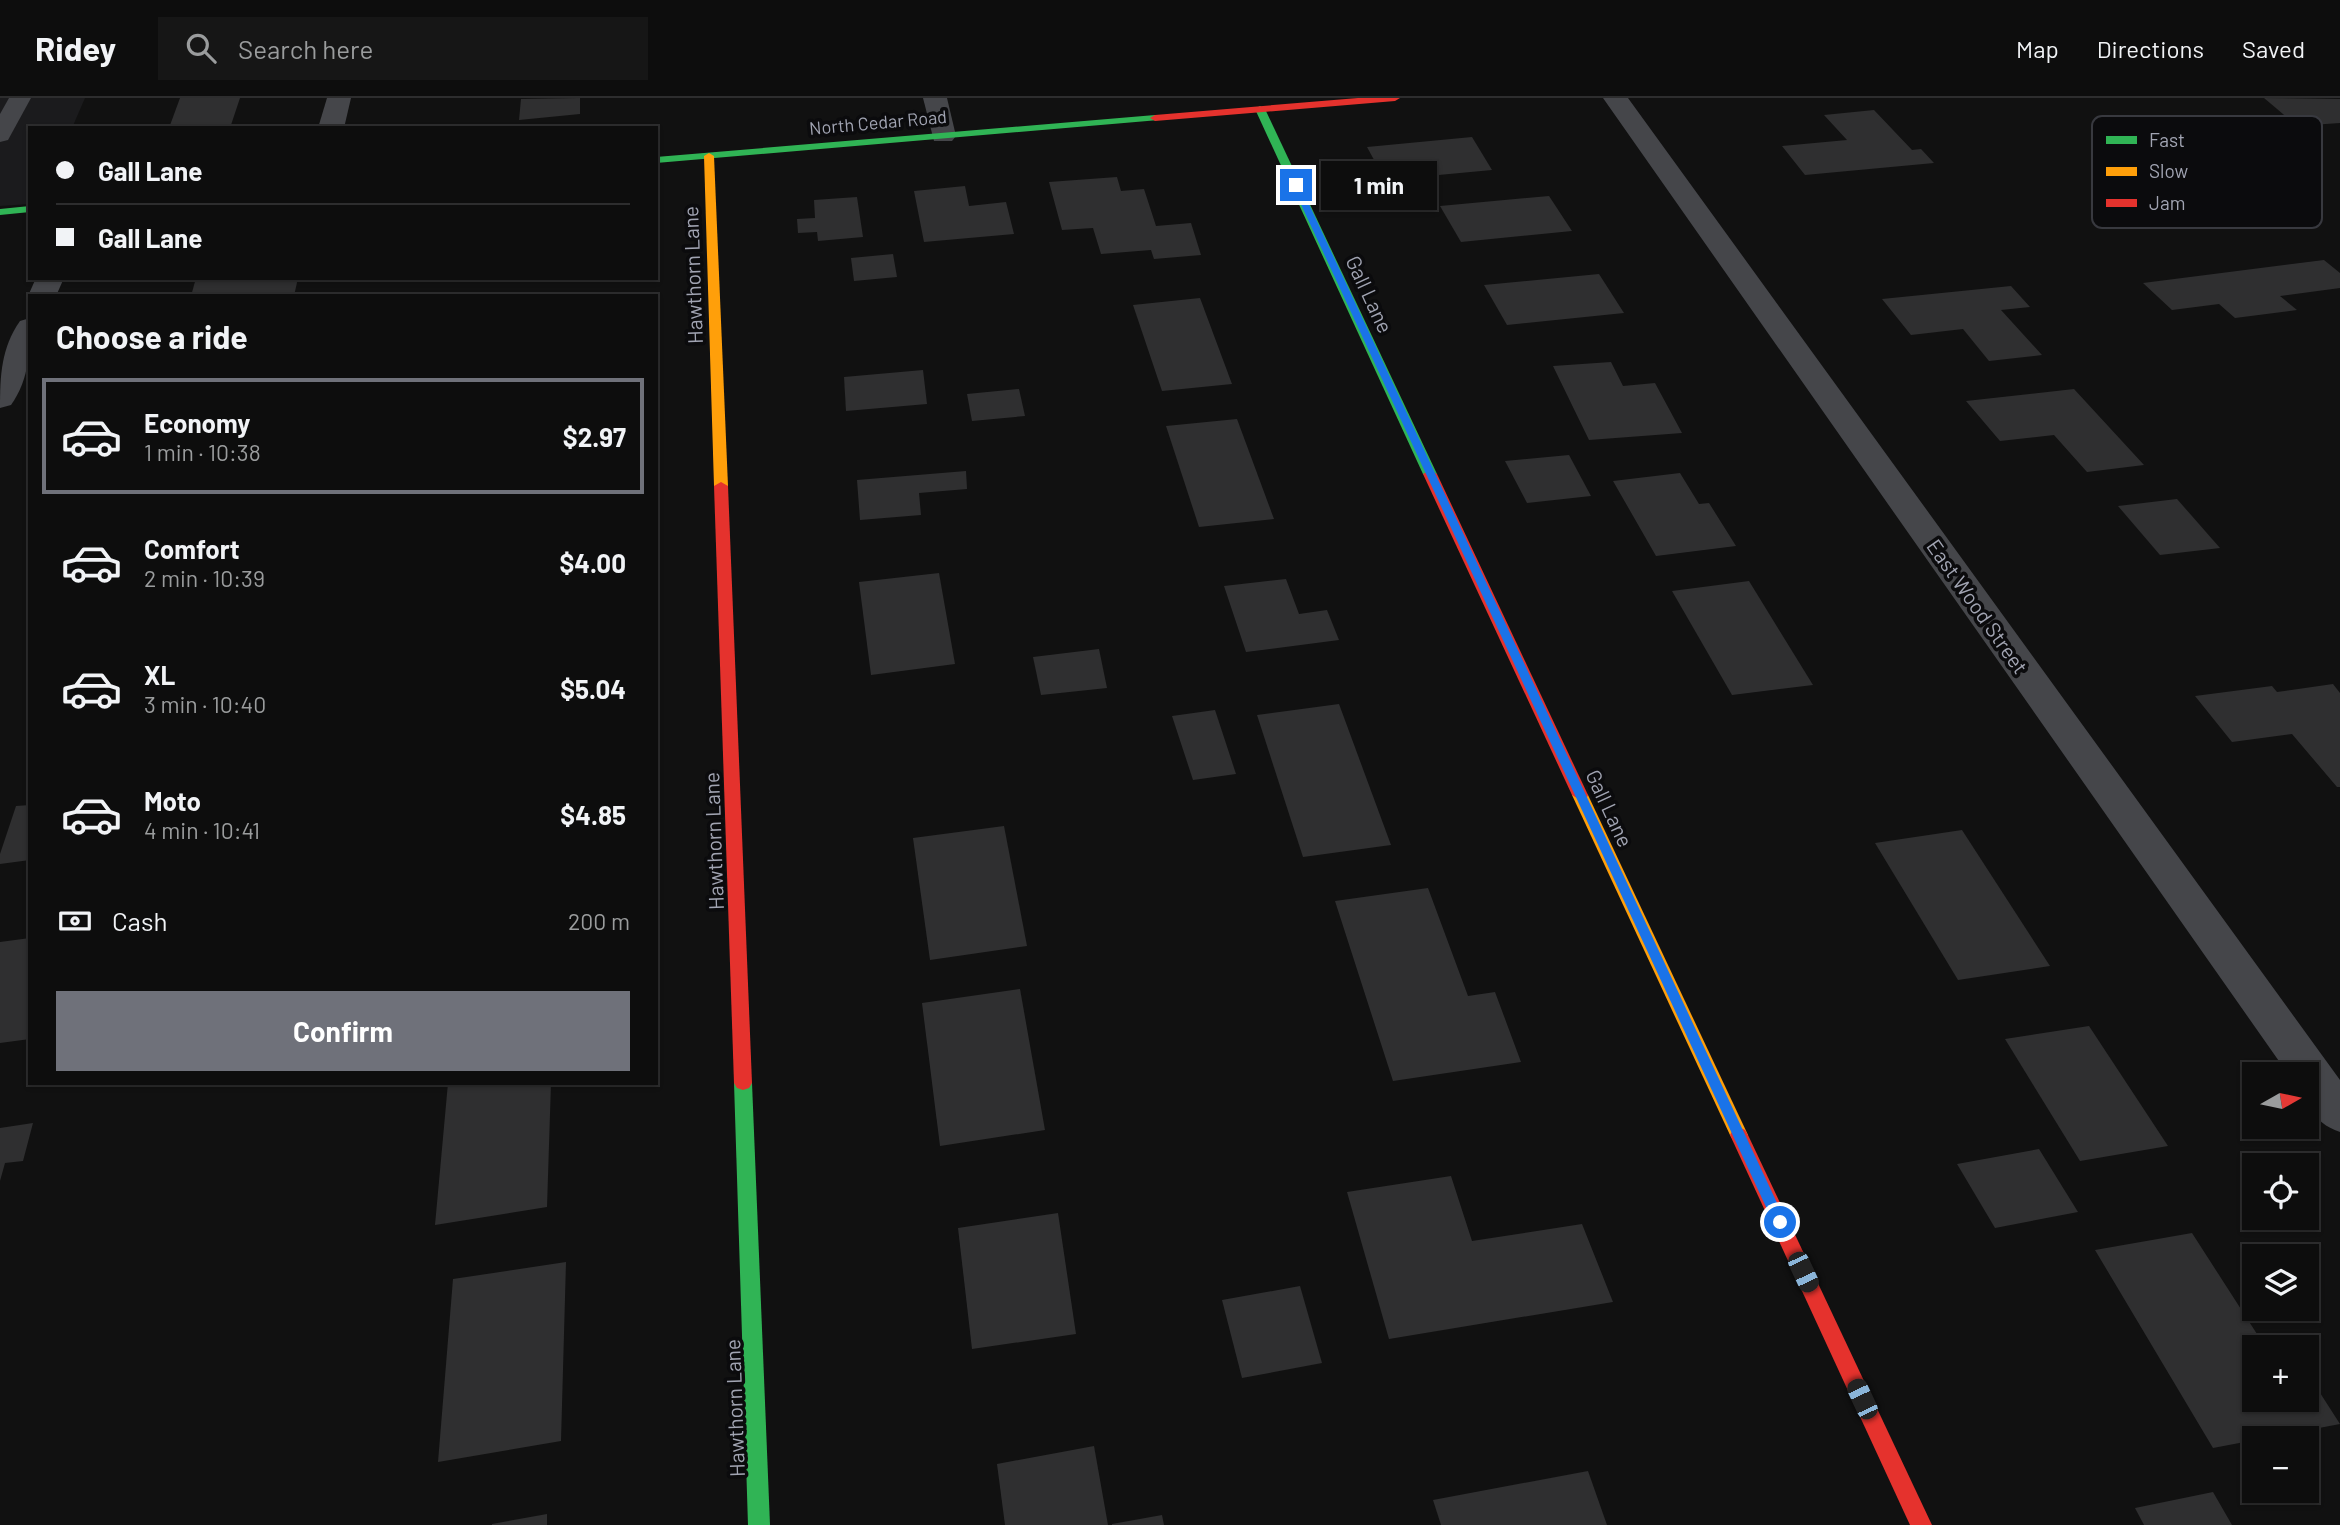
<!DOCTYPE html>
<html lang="en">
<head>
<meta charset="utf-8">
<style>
  :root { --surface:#0d0d0d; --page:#161616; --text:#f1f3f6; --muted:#9a9c9d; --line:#2d2d2e; --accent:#6f717a }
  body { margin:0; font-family:Barlow,sans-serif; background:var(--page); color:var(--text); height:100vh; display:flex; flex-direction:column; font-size:26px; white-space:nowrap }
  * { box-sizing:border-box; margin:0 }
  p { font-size:23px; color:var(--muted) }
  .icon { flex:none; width:38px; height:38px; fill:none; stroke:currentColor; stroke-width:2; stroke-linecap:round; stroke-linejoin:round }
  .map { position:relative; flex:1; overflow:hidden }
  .sheet { position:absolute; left:28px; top:196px; width:630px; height:791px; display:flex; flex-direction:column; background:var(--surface); border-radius:0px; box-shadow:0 2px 5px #0004,0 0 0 2px var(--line) }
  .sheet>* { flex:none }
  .guide { position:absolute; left:28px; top:28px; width:630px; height:154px; border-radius:0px; box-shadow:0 2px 5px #0004,0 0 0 2px var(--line); display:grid; align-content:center; height:154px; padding:0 28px; background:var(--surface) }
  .needle { width:46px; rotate:81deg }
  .controls { position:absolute; left:2242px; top:964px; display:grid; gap:14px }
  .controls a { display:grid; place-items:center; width:77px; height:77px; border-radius:0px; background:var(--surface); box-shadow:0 2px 5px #0004,0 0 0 2px var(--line); font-size:35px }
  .end { position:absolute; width:32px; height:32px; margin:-16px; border:9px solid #1a73e8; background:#fff; box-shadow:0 0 0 4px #fff }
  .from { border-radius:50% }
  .bubble { position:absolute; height:49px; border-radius:0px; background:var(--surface); box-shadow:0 2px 5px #0004,0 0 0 2px var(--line); font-size:23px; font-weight:700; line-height:49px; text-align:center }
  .car { position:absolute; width:21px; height:42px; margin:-21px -10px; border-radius:9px; box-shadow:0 0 5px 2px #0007; background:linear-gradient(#222 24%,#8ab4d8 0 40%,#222 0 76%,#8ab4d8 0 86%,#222 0) }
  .guide b { display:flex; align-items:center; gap:24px; height:66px; font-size:26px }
  .guide b+b { border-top:2px solid var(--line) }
  .guide i { width:18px; height:18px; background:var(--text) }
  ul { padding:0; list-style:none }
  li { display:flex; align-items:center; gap:21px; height:116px; margin:0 14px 10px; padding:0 14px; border:4px solid transparent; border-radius:0px }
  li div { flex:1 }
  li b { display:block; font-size:26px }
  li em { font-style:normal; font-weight:700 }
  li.selected { border-color:var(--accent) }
  li>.icon { width:63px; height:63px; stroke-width:1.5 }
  h2 { padding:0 28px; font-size:32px; line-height:84px }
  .pay { display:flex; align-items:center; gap:18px; height:77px; padding:0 28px; font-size:26px }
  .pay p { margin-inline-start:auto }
  .cta { display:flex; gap:14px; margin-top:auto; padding:14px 28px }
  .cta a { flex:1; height:80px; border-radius:0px; background:var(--accent); color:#fff; font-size:28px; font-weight:700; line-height:80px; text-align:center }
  header { display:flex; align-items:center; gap:42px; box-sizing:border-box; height:98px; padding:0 35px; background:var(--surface); border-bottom:2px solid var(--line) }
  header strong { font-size:33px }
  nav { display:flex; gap:38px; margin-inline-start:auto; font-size:24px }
  .search { width:490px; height:63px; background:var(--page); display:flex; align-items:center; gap:18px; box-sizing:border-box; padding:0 24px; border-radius:0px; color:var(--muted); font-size:26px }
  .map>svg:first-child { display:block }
</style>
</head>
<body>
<header>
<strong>Ridey</strong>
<div class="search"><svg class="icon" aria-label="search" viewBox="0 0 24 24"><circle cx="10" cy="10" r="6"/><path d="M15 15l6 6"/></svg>Search here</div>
<nav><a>Map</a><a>Directions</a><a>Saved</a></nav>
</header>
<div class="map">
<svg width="2340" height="1427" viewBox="0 0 2340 1427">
  <rect width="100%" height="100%" fill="#111"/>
  <polygon fill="#1b1b1d" points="0,0 85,0 72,30 30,30 30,106 0,108"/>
  <g fill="#2f2f30">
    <polygon points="180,0 240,0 230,30 169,30"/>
    <polygon points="580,0 580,16 519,22 521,1"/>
    <polygon points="2264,0 2340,1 2340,25 2297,28"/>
    <polygon points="1874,12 1912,52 1921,51 1934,65 1805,77 1782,48 1847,42 1824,17"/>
    <polygon points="1472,39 1492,72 1385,82 1367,49"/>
    <polygon points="1117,79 1121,93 1144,91 1156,128 1191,125 1201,157 1154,161 1151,152 1101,156 1093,130 1062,132 1049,84"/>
    <polygon points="965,88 969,108 1006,104 1014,136 924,144 914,93"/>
    <polygon points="1549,98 1572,133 1461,144 1440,108"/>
    <polygon points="857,99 863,139 818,143 817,134 798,135 797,121 815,120 814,102"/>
    <polygon points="893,156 897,179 854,183 851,160"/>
    <polygon points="2324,162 2340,175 2340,190 2280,198 2297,212 2235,220 2219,206 2172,212 2143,185"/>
    <polygon points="1599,176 1624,215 1507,227 1484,187"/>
    <polygon points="196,180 298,180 294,198 191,198"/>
    <polygon points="2011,188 2030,209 2001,212 2042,257 1989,263 1963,231 1911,237 1882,201"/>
    <polygon points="1200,200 1232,286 1162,293 1133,207"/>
    <polygon points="1611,264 1623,288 1655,285 1682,335 1589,342 1553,268"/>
    <polygon points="923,272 927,306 846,313 844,279"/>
    <polygon points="1019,291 1025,318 972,323 967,296"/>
    <polygon points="2074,291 2144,367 2087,374 2054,337 2000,343 1966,303"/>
    <polygon points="1237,321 1274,421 1199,429 1166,328"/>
    <polygon points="1569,357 1591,398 1527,405 1505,363"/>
    <polygon points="966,373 967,391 919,395 921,417 860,422 857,382"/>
    <polygon points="1680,375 1699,406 1709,405 1736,448 1656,458 1613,383"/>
    <polygon points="2177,401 2220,450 2160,457 2118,408"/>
    <polygon points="939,475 955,566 871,577 859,484"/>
    <polygon points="1286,481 1299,516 1327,512 1339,542 1246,554 1224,488"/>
    <polygon points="1749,483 1813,587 1732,597 1672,493"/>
    <polygon points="1099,551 1107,590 1041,597 1033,559"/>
    <polygon points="2333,586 2340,595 2340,689 2337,689 2292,636 2232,644 2195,598 2272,588 2277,594"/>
    <polygon points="1339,606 1391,747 1303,759 1257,617"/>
    <polygon points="1215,612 1236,676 1193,682 1172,618"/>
    <polygon points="30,707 30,762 0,766 0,756 16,708"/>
    <polygon points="1004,728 1027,848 930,862 913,740"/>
    <polygon points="1962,732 2050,868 1958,882 1875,745"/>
    <polygon points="1428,790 1468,898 1495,894 1521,964 1393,983 1335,803"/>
    <polygon points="30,840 30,941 0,945 0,844"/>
    <polygon points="1020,891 1045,1032 940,1048 922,905"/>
    <polygon points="2089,928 2168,1048 2080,1063 2005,941"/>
    <polygon points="448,985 551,985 547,1109 435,1127"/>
    <polygon points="33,1025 23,1063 5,1065 0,1083 0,1030"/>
    <polygon points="2039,1051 2078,1114 1995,1130 1957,1066"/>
    <polygon points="1451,1078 1472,1143 1582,1126 1613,1204 1389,1241 1347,1094"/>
    <polygon points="1058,1115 1076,1236 972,1251 958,1130"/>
    <polygon points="2192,1135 2266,1250 2254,1250 2254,1302 2306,1302 2306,1273 2340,1326 2213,1350 2095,1152"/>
    <polygon points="566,1164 561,1343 438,1364 453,1181"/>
    <polygon points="1300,1188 1322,1265 1242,1280 1222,1202"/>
    <polygon points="1094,1348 1108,1427 1005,1427 997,1366"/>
    <polygon points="1588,1373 1607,1427 1441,1427 1433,1402"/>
    <polygon points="2213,1394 2232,1427 2144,1427 2135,1410"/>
    <polygon points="547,1416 547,1427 492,1427 492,1426"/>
    <polygon points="1162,1417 1164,1427 1112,1427 1112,1426"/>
  </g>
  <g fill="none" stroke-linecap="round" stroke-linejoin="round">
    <polygon fill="#45464a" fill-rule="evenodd" points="9,0 31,0 8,42 0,44 0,16"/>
    <g fill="#45464a" fill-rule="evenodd">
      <polygon points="327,0 351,0 344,30 318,30"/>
      <polygon points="923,0 947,0 956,38 952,43 934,43"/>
      <path d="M 1603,0 L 1628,0 L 2340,982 L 2340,1034 C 2311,1024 2306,1005 2306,976 L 2288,976 Z"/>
      <polygon points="36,180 64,180 56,198 30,198 30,201 28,198"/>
      <path d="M 30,220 C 30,252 30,280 11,307 L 0,310 C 0,278 1,250 20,223 Z"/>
    </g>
    <g fill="#30b455" fill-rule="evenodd">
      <polygon points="1260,8 1265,11 1437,376 1435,379 1430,380 1423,376 1255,11"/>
      <polygon points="1155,17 1159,18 1159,22 656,65 656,59"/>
      <polygon points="30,108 30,114 0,117 0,111"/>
      <polygon points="743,978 749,980 752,985 770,1427 748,1427 734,985 737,980"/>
    </g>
    <g fill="#ff9f0a" fill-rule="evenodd">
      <polygon points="709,55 714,58 728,388 721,392 714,388 704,58"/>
      <polygon points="1580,692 1588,697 1748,1037 1745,1042 1739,1045 1733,1042 1730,1037 1572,697"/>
    </g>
    <g fill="#e5322d" fill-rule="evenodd">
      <polygon points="1358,0 1400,0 1395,3 1155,23 1150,20 1155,17"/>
      <polygon points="1430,372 1437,376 1588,697 1586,701 1580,702 1572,697 1423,376"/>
      <polygon points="721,384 728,388 752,985 749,990 743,992 737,990 734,985 714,388"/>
      <polygon points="1739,1029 1745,1032 1748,1037 1932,1427 1910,1427 1730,1037 1733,1032"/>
    </g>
  </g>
  <polygon fill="#1a73e8" points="1296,85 1300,87 1786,1124 1784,1128 1780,1130 1773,1124 1292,87"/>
  <g text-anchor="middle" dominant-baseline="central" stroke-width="7" stroke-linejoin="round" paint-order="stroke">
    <g font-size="18" fill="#a1a4b2" stroke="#0b0b0d">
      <text transform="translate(878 24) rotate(-5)">North Cedar Road</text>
    </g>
    <g font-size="21" fill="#a1a4b2" stroke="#0b0b0d">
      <text transform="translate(692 177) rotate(-92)">Hawthorn Lane</text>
      <text transform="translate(1370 196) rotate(65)">Gall Lane</text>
      <text transform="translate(1978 508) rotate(55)">East Wood Street</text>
      <text transform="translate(1610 710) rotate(65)">Gall Lane</text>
      <text transform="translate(713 743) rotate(-92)">Hawthorn Lane</text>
      <text transform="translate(734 1310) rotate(-92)">Hawthorn Lane</text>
    </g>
  </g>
  <rect x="2092" y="18" width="230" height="112" rx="10" fill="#0b0b0d" stroke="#38393f" stroke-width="2"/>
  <rect x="2106" y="38" width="31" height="8" fill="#30b455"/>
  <rect x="2106" y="69" width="31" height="9" fill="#ff9f0a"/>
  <rect x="2106" y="101" width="31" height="8" fill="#e5322d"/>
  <g font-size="19" fill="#a1a4b2">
    <text x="2149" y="49">Fast</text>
    <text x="2149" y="80">Slow</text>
    <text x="2149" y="112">Jam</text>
  </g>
</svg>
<div class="controls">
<a><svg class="needle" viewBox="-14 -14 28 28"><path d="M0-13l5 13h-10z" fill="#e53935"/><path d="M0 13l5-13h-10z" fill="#9a9c9d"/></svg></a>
<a><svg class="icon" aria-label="locate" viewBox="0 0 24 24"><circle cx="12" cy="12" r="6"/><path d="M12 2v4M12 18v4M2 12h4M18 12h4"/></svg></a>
<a><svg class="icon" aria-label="layers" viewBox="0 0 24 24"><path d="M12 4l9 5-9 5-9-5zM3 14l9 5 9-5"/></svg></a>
<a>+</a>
<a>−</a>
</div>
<i class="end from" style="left:1780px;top:1124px"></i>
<i class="end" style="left:1296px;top:87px"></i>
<div class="bubble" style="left:1321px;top:63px;width:116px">1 min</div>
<i class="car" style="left:1803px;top:1174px;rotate:155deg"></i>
<i class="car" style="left:1862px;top:1301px;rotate:335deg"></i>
<div class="guide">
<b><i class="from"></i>Gall Lane</b>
<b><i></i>Gall Lane</b>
</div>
<section class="sheet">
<h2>Choose a ride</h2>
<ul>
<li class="selected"><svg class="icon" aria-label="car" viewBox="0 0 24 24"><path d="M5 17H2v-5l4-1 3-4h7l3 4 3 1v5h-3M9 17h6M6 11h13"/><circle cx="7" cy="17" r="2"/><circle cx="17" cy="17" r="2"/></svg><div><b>Economy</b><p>1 min · 10:38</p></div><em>$2.97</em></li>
<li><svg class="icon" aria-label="car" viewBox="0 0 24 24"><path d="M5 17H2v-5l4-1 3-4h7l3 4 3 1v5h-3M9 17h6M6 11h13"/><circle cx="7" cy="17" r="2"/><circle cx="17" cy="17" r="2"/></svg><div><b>Comfort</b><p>2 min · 10:39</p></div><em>$4.00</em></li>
<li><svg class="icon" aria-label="car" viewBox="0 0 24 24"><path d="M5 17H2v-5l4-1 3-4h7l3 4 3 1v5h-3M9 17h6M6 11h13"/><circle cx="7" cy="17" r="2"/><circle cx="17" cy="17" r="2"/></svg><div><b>XL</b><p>3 min · 10:40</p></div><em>$5.04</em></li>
<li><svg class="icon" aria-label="car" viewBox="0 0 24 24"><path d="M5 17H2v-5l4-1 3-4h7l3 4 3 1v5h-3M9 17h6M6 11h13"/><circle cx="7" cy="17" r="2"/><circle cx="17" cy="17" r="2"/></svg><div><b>Moto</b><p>4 min · 10:41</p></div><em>$4.85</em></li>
</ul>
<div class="pay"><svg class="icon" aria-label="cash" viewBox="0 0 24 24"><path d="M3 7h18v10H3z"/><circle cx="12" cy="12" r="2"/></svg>Cash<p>200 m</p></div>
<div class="cta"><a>Confirm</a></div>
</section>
</div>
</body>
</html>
